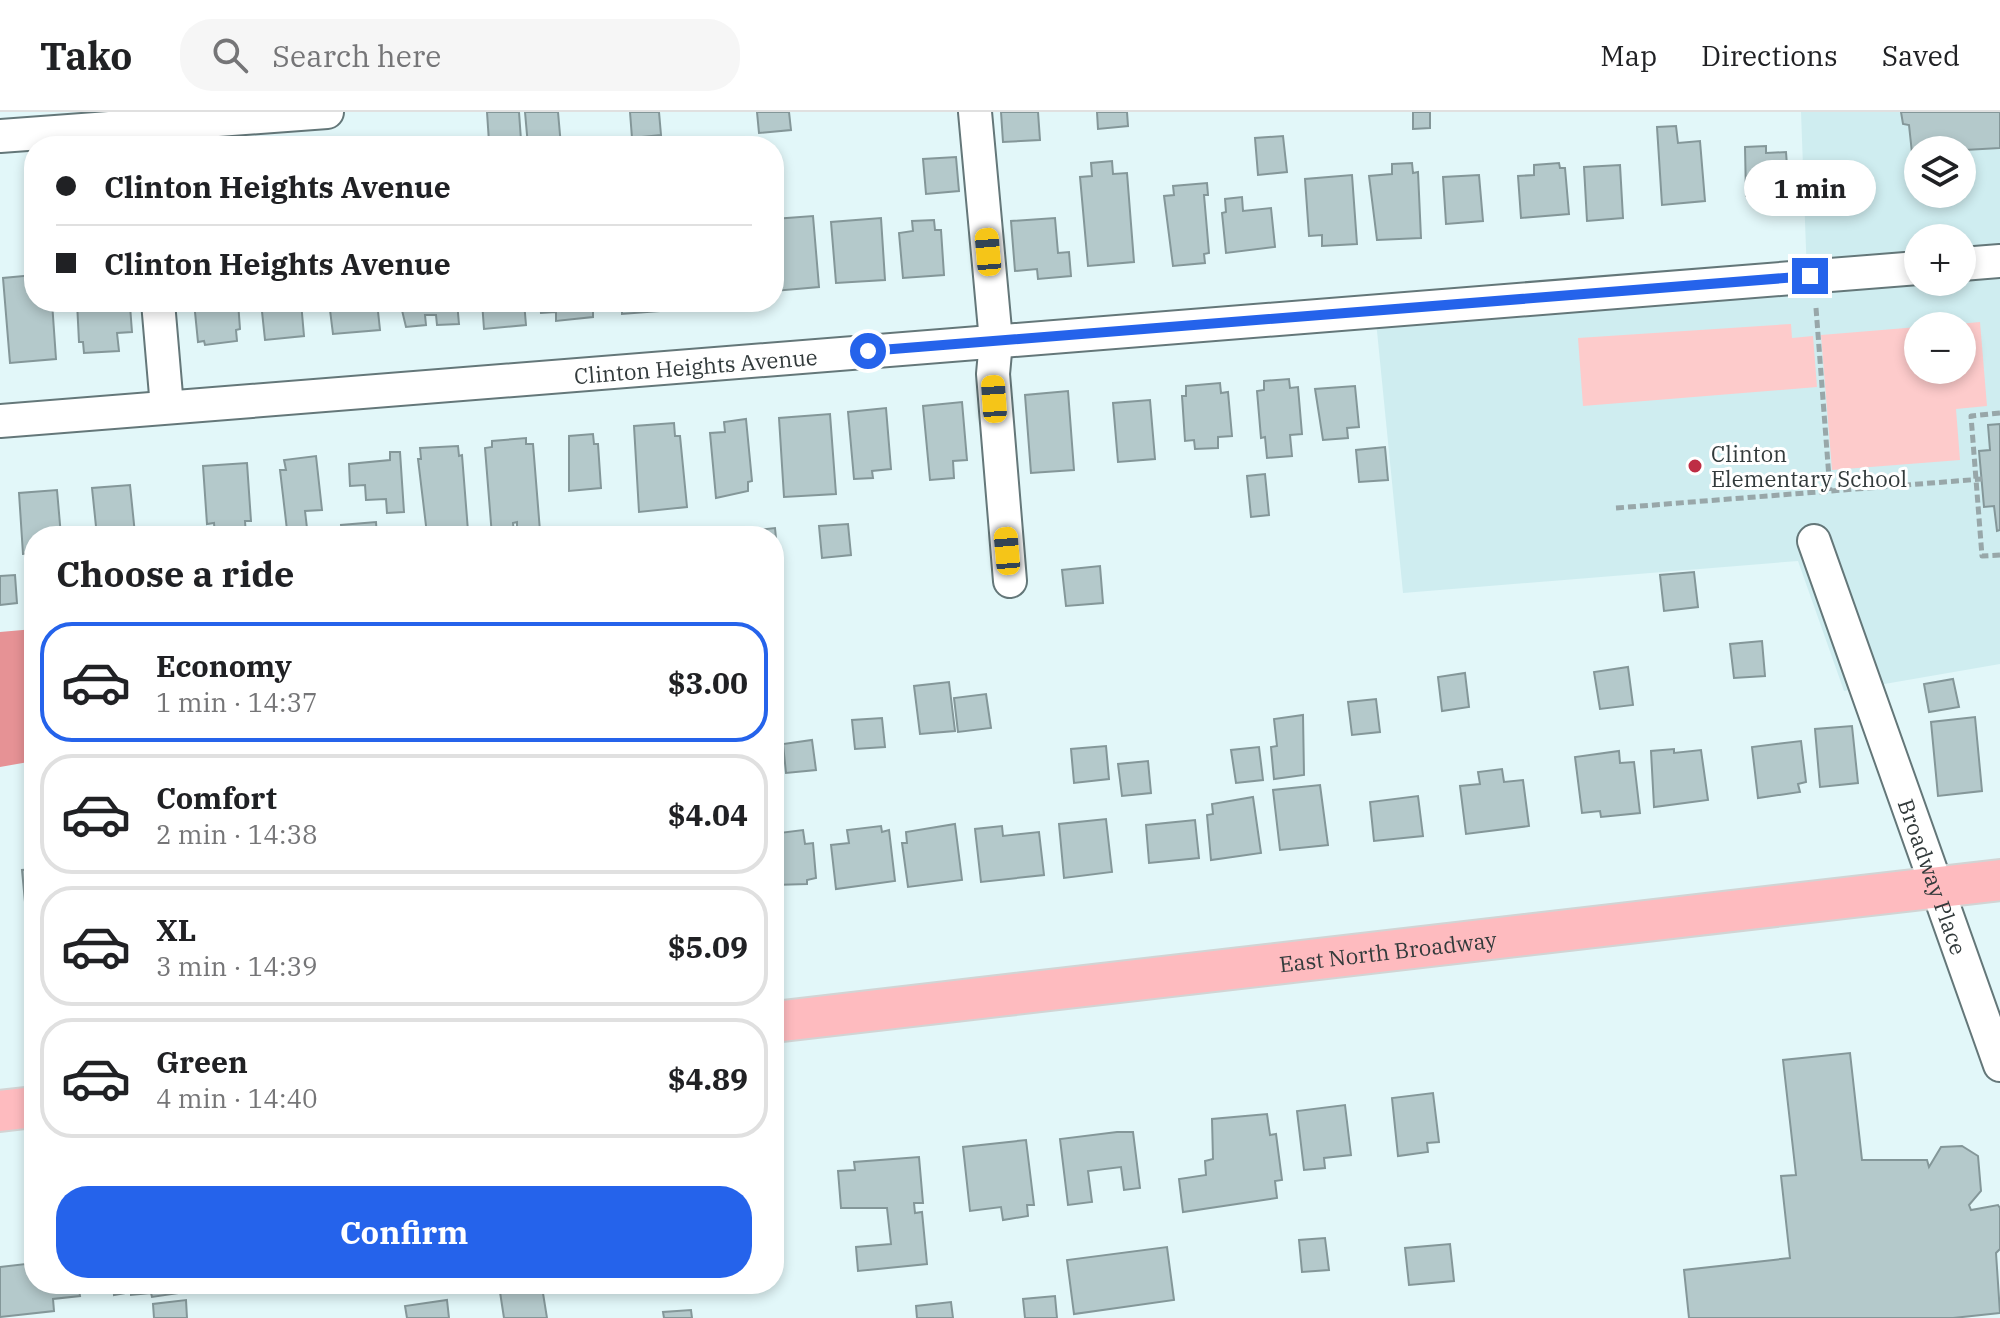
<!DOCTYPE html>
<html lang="en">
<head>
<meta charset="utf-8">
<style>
  :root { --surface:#fff; --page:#f6f6f6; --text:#202124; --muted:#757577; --line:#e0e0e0; --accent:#2563eb }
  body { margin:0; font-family:"IBM Plex Serif",serif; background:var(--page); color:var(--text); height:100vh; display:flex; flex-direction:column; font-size:30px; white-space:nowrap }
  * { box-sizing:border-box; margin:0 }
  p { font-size:26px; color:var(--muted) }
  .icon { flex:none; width:44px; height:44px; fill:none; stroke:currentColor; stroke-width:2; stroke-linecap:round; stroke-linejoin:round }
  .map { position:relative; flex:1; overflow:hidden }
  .sheet { position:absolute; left:24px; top:414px; width:760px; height:768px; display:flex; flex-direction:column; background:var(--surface); border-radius:32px; box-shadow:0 4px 12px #0003 }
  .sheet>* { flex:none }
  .hud { position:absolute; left:24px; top:24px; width:760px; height:176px; border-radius:32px; box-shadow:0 4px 12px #0003; display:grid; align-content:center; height:176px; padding:0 32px; background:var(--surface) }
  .controls { position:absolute; left:1904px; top:24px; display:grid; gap:16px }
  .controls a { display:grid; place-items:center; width:72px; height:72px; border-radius:50%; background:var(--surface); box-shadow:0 4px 12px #0003; font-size:40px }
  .end { position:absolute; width:36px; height:36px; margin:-18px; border:10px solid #2563eb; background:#fff; box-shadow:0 0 0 4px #fff }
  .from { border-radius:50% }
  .bubble { position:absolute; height:56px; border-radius:28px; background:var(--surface); box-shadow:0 4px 12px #0003; font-size:26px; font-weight:800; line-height:56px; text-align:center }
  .car { position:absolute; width:24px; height:48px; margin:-24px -12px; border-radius:10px; box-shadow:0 0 6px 2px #0007; background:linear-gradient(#f5c518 24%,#345 0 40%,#f5c518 0 76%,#345 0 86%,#f5c518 0) }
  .hud b { display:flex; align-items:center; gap:28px; height:76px; font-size:30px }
  .hud b+b { border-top:2px solid var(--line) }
  .hud i { width:20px; height:20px; background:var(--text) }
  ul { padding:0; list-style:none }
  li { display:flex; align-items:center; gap:24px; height:120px; margin:0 16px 12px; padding:0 16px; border:4px solid var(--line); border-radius:32px }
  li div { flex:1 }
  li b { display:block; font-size:30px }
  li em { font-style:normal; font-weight:800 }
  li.active { border-color:var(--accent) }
  li>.icon { width:72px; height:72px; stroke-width:1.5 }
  h2 { padding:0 32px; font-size:36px; line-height:96px }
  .action { display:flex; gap:16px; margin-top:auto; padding:16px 32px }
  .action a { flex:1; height:92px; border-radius:32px; background:var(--accent); color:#fff; font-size:32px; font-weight:800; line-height:92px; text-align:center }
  header { display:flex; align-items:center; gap:48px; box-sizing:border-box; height:112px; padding:0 40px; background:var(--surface); border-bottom:2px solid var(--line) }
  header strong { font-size:38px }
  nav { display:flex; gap:44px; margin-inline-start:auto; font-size:28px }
  .search { width:560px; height:72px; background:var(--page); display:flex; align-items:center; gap:20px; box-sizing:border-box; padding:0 28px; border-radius:32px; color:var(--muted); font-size:30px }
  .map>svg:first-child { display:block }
</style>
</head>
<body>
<header>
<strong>Tako</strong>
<div class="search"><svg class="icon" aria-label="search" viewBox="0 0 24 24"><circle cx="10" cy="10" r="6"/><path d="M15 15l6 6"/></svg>Search here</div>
<nav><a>Map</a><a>Directions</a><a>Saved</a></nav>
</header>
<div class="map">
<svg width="2000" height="1206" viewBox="0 0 2000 1206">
  <rect width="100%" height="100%" fill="#e2f7f9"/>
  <path fill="#cfedf0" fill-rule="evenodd" d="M 1801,0 L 2000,0 L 2000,552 L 1844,579 L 1798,449 L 1403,481 L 1375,199 L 1807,164 ZM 1918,38 L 1962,38 L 1962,82 L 1918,82 ZM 1918,126 L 1962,126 L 1962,170 L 1918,170 ZM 1918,214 L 1962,214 L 1962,258 L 1918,258 Z"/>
  <g fill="#fdcbcb">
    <polygon points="1980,210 1987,294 1956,297 1960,348 1832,358 1821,223 1918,215 1918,258 1962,258 1962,214 1936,214"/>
    <polygon points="1791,212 1792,226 1813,224 1817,275 1583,294 1578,226"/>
  </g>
  <polygon fill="#e69295" points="34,517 34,649 0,655 0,520"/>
  <g fill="#b4c9cb" stroke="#849799" stroke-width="2">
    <polygon points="487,0 519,0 521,28 489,30"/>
    <polygon points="525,0 558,0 561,34 528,34"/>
    <polygon points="630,0 659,0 661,23 632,26"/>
    <polygon points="757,0 789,0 791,18 759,21"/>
    <polygon points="1001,0 1038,0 1040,28 1003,30"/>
    <polygon points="1097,0 1127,0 1128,14 1098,17"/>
    <polygon points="1413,0 1430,0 1430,16 1413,17"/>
    <polygon points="1901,0 2000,0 2000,36 1912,41 1909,13 1903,12"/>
    <polygon points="1676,14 1678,31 1700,29 1705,89 1662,93 1657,15"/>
    <polygon points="1283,24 1287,60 1258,63 1255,26"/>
    <polygon points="1766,34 1766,41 1786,40 1789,81 1746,84 1745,35"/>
    <polygon points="956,45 959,79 926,82 923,47"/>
    <polygon points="1112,49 1113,62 1127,61 1134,150 1088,154 1080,65 1092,64 1091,51"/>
    <polygon points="1412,51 1413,61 1418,60 1421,126 1377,128 1369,64 1392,62 1392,52"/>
    <polygon points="1559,51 1560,56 1565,56 1569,102 1521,106 1518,64 1534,63 1534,53"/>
    <polygon points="1620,53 1623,106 1587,109 1584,55"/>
    <polygon points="1352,63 1357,132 1322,134 1322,123 1309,124 1305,67"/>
    <polygon points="1479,63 1483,109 1446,112 1443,65"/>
    <polygon points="1207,71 1208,83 1204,83 1209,141 1204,142 1205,151 1173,154 1164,84 1174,83 1173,74"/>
    <polygon points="1242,85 1243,99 1271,96 1275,135 1226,141 1222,101 1226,100 1225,87"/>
    <polygon points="813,104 819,175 774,179 774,107"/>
    <polygon points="881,106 885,168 836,171 831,110"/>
    <polygon points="1055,106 1058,141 1069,140 1071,164 1038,167 1037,157 1015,159 1011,109"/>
    <polygon points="934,108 935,118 941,118 944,163 903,166 899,121 913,119 912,109"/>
    <polygon points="34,163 34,190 52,190 56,247 10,251 3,166"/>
    <polygon points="77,190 115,190 115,195 130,194 132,220 117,221 119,239 84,241 83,230 79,230"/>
    <polygon points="194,190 238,190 240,217 236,218 237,229 205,233 204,229 198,230"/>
    <polygon points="261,190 301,190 304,224 265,228"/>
    <polygon points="329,190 377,190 380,218 333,222"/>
    <polygon points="400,190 457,190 459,212 437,213 436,203 425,203 426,213 406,215"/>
    <polygon points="482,190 524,190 526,213 484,217"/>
    <polygon points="540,190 608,190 608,192 593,194 593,205 556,209 556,200 541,201"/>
    <polygon points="622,190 671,190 672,198 622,202"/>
    <polygon points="1289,267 1290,276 1298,275 1302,322 1290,323 1292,344 1267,346 1265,325 1261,326 1257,279 1264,278 1264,269"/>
    <polygon points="1220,271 1221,281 1228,280 1232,324 1218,325 1218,336 1195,337 1194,328 1185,329 1182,284 1186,284 1186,274"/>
    <polygon points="1355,274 1359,315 1347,316 1348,326 1323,328 1315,277"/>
    <polygon points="1068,279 1074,358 1031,361 1025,283"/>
    <polygon points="1150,288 1155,347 1118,350 1113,291"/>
    <polygon points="962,290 967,348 953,349 954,366 930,368 923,294"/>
    <polygon points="886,296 891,357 872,359 873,366 854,367 848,300"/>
    <polygon points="830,302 836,382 784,385 779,306"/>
    <polygon points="746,307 752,369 748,370 748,379 716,386 710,321 725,320 724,310"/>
    <polygon points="674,311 675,324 680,324 687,395 639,400 634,314"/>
    <polygon points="2000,312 2000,418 1997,419 1994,394 1984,395 1979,339 1990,338 1988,313"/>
    <polygon points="593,322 594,332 598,332 601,376 569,379 569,324"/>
    <polygon points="526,326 526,332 533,332 540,419 517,421 517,410 513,411 514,422 492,424 485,336 492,335 492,329"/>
    <polygon points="458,334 459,344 462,343 468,419 427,422 418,347 421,347 420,336"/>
    <polygon points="1385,335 1388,368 1359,370 1356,338"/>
    <polygon points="390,340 400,340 404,400 387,401 386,387 366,388 365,373 350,374 349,352 390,348"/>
    <polygon points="316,344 322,398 305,399 307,416 287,418 280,358 286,358 284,348"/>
    <polygon points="247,351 251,409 245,409 246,424 215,424 214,411 207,412 203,354"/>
    <polygon points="1265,362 1269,403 1251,405 1247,364"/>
    <polygon points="130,373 135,422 97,424 92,376"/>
    <polygon points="57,378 61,424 34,424 34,441 23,442 19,381"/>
    <polygon points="376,410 377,424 342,424 341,413"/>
    <polygon points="848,412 851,443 822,446 819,414"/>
    <polygon points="775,416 778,447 774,447 774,424 749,424 749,419"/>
    <polygon points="1100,454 1103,491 1066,494 1062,458"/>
    <polygon points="1694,460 1698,495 1664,499 1660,463"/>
    <polygon points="15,463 17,491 0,493 0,464"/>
    <polygon points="1762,529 1765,564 1734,566 1730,532"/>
    <polygon points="1628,555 1633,593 1600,597 1594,560"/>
    <polygon points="1465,561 1469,595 1442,599 1438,565"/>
    <polygon points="1953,567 1959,595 1929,600 1924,572"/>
    <polygon points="949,570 955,619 920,622 914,574"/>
    <polygon points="986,582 991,616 958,620 954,586"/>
    <polygon points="1376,587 1380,620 1352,623 1348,590"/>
    <polygon points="1303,603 1304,663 1274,667 1271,635 1277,634 1274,607"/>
    <polygon points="1975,605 1982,679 1938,684 1931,610"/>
    <polygon points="882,606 885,635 855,637 852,608"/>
    <polygon points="1852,614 1858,671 1820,675 1815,617"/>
    <polygon points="812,628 816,658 786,661 783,632"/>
    <polygon points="1801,629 1806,670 1798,672 1800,680 1758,686 1752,635"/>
    <polygon points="1106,634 1109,667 1074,671 1071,637"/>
    <polygon points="1259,635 1263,668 1236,671 1231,638"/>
    <polygon points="1674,637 1674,641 1701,638 1708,688 1654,695 1651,639"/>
    <polygon points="1619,639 1620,651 1634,650 1640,701 1601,705 1600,699 1582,701 1575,645"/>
    <polygon points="1148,649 1151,681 1122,684 1118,652"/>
    <polygon points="1502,657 1504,670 1523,668 1529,714 1466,722 1460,674 1480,672 1478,660"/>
    <polygon points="1320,673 1328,733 1280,738 1273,678"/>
    <polygon points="1418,684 1423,724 1374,729 1370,690"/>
    <polygon points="1253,685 1261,741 1211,748 1207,703 1213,702 1212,692"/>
    <polygon points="1106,707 1112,760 1064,766 1059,712"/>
    <polygon points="1195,708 1199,746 1149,751 1146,713"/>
    <polygon points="955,712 962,768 908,775 902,731 907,731 906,720"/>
    <polygon points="881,714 882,720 889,718 895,769 836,777 831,733 849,731 847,718"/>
    <polygon points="1002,714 1003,724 1039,720 1044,763 981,770 975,717"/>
    <polygon points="803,718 805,732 813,731 816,766 807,768 807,772 774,773 774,738 781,738 779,721"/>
    <polygon points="34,757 34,789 25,790 22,758"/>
    <polygon points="1850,941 1862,1048 1927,1048 1929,1055 1941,1035 1962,1034 1978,1044 1981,1079 1969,1093 1971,1098 1998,1093 2000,1096 2000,1137 1996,1141 2000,1201 1953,1206 1689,1206 1684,1158 1790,1146 1781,1064 1796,1063 1783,948"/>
    <polygon points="1433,981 1439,1030 1427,1031 1428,1040 1398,1044 1392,986"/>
    <polygon points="1345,993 1351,1043 1324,1046 1325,1056 1304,1058 1297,999"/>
    <polygon points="1267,1002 1270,1023 1276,1022 1282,1068 1275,1069 1277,1086 1183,1100 1179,1067 1206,1063 1205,1049 1213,1047 1212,1007"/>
    <polygon points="1117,1020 1133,1020 1140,1076 1124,1078 1121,1055 1088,1059 1092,1090 1068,1093 1060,1027"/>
    <polygon points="1026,1028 1034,1093 1027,1093 1028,1104 1003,1108 1001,1095 970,1099 963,1035"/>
    <polygon points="919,1045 923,1091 914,1091 915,1101 922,1100 927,1152 858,1159 856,1135 891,1132 887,1096 841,1096 838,1059 855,1058 854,1050"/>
    <polygon points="1325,1126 1329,1158 1302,1160 1299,1128"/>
    <polygon points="1450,1132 1454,1169 1409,1173 1405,1136"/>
    <polygon points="1167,1135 1174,1188 1074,1202 1067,1148"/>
    <polygon points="34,1151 34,1172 78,1172 80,1184 53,1187 54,1199 0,1205 0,1155"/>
    <polygon points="113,1172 185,1172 186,1180 152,1185 151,1181 131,1183 131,1180 114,1183"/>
    <polygon points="542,1175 547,1206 504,1206 500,1180"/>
    <polygon points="1055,1184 1057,1206 1025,1206 1023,1187"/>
    <polygon points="186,1188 187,1206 154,1206 153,1192"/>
    <polygon points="447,1188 449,1206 407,1206 405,1194"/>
    <polygon points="951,1190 953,1206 917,1206 916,1194"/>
    <polygon points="691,1198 692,1206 664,1206 663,1200"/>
  </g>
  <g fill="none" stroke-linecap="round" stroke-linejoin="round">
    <g stroke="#647779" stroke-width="36">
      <g id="minor">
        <polyline points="975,0 996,229 993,262 1010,469"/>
        <polyline points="0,24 327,0"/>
        <polyline points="1962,152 2000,149"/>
        <polyline points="158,190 167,295"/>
        <path id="s1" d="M 0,309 L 1918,156"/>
        <path id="s2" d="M 1814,429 L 2000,953"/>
      </g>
    </g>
    <g stroke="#d2d4d4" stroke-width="44">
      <g id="major">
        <path id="s3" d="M 774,910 L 2000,768"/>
        <polyline points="0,999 34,995"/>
      </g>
    </g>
    <g stroke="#98a7a9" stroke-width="5" stroke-dasharray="8 4" stroke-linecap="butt">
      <polyline points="1816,196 1830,379"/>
      <polyline points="2000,301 1971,304 1982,444 2000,443"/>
      <polyline points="1616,396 1982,367"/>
    </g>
    <use href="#minor" stroke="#fff" stroke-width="32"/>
    <use href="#major" stroke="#febbbf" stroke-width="40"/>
  </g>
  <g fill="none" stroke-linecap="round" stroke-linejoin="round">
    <polyline stroke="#2563eb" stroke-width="10" points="868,239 1810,164"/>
  </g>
  <circle fill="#be2d45" stroke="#fff" stroke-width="3" cx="1695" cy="354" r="8"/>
  <g text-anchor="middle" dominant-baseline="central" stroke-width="6" stroke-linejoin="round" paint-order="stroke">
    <g font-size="22" fill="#323a3b" stroke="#fff">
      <text stroke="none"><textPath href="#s1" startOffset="698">Clinton Heights Avenue</textPath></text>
      <text stroke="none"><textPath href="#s2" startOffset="356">Broadway Place</textPath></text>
      <text stroke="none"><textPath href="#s3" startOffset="618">East North Broadway</textPath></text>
    </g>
    <g font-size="22" fill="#323a3b" stroke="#fff" text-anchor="start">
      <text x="1711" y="341">Clinton<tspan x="1711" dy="25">Elementary School</tspan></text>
    </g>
  </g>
</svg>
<div class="controls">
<a><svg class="icon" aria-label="layers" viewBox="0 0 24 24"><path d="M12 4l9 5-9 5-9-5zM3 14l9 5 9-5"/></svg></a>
<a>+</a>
<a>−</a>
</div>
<i class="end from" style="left:868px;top:239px"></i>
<i class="end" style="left:1810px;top:164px"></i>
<div class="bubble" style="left:1744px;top:48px;width:132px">1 min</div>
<i class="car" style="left:988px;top:140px;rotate:355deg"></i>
<i class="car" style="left:994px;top:287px;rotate:356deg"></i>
<i class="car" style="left:1007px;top:439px;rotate:355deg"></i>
<div class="hud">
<b><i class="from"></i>Clinton Heights Avenue</b>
<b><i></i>Clinton Heights Avenue</b>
</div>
<section class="sheet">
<h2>Choose a ride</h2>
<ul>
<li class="active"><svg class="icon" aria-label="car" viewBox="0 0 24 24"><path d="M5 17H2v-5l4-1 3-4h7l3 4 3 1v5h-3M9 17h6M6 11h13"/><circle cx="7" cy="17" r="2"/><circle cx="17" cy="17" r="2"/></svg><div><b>Economy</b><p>1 min · 14:37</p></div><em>$3.00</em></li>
<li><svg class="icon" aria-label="car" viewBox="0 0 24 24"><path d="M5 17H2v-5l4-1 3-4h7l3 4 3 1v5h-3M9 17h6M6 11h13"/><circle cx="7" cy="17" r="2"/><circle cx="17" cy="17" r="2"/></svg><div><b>Comfort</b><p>2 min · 14:38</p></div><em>$4.04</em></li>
<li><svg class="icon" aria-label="car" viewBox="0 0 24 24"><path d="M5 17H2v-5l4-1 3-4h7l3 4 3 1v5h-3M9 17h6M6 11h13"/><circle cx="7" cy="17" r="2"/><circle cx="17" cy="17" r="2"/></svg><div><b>XL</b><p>3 min · 14:39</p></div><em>$5.09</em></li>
<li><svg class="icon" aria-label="car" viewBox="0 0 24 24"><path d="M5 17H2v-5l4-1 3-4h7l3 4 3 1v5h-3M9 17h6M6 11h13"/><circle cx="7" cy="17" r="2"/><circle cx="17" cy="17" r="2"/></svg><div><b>Green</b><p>4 min · 14:40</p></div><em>$4.89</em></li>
</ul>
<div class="action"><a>Confirm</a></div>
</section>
</div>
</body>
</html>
